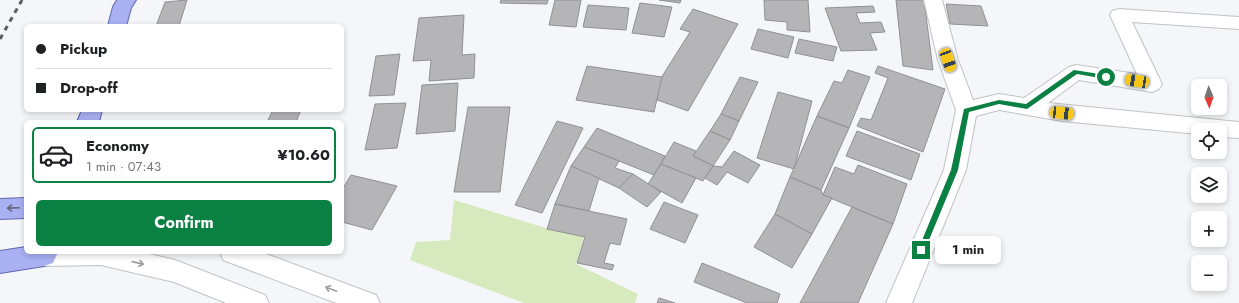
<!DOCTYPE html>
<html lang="en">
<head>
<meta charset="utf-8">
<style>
  :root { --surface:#fff; --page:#f6f6f6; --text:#202124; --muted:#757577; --line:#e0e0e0; --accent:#0b8043 }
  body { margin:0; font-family:Jost,sans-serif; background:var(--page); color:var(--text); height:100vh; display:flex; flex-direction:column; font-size:15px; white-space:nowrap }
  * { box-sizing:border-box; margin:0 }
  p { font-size:13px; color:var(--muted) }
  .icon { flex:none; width:22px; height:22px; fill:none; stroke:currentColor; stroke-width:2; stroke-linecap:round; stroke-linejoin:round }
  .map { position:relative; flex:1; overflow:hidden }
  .drawer { position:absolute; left:24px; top:120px; width:320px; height:134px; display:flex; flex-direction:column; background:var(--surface); border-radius:6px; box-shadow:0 2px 6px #0003 }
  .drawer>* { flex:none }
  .guide { position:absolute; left:24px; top:24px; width:320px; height:88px; border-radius:6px; box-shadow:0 2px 6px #0003; display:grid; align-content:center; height:88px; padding:0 12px; background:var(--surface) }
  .needle { width:26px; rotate:178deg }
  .controls { position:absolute; left:1191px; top:79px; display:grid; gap:8px }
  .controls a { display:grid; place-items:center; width:36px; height:36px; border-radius:6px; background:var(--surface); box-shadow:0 2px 6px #0003; font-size:20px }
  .end { position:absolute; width:18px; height:18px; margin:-9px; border:5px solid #0b8043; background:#fff; box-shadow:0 0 0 2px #fff }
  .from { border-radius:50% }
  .bubble { position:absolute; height:28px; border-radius:6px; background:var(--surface); box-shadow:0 2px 6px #0003; font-size:13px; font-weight:700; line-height:28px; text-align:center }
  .car { position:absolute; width:12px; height:24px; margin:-12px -6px; border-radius:5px; box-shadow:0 0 3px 1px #0007; background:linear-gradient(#f5c518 24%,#345 0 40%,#f5c518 0 76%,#345 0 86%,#f5c518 0) }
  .guide b { display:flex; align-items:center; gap:14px; height:38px; font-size:15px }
  .guide b+b { border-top:1px solid var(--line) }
  .guide i { width:10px; height:10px; background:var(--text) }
  ul { padding:7px 0 0; list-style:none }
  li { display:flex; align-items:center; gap:12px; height:56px; margin:0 8px 6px; padding:0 4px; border:2px solid transparent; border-radius:6px }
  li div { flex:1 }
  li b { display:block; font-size:15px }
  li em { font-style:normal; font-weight:700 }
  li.current { border-color:var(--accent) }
  li>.icon { width:36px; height:36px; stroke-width:1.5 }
  .cta { display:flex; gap:8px; margin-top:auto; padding:8px 12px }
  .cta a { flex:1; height:46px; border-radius:6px; background:var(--accent); color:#fff; font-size:16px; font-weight:700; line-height:46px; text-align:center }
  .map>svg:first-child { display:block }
</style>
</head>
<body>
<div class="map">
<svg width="1239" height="303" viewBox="0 0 1239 303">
  <rect width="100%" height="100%" fill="#f5f6f9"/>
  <polygon fill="#d7eabe" points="454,200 549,229 584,237 576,264 638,294 635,303 524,303 410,260 416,242 450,240"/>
  <g fill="#b5b5b8" stroke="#919194">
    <polygon points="187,0 179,26 156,26 165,2"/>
    <polygon points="501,0 548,0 547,4 500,3"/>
    <polygon points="555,0 581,0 576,27 549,25"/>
    <polygon points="659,0 681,0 680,3"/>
    <polygon points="764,0 808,0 810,32 787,30 787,22 765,20"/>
    <polygon points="896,0 924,0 933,70 903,66"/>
    <polygon points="640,3 672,7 664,37 632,33"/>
    <polygon points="946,4 981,6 988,26 950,24"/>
    <polygon points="588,5 629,8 626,30 583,27"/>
    <polygon points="873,6 875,12 856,13 860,23 881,22 885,32 870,33 877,50 841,51 825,8"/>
    <polygon points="693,9 738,24 688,111 649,97 690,32 680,29"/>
    <polygon points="464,15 462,55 475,54 474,78 429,81 431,60 413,61 419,18"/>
    <polygon points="758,29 794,37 788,58 751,49"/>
    <polygon points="799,39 837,47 833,61 795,53"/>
    <polygon points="400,54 394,95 369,96 376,56"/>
    <polygon points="587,66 662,77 654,112 576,100"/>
    <polygon points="878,66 945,89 923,152 857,126 861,118 871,120 888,78 875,73"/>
    <polygon points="848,70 870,77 849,128 817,116 834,81 842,83"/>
    <polygon points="740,77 758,82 739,121 721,114"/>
    <polygon points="458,83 455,131 416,134 422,85"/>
    <polygon points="778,92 812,101 794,169 757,158"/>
    <polygon points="406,103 397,148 365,150 375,104"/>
    <polygon points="468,107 510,107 500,192 454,192"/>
    <polygon points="273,110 301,110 296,122 267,122"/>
    <polygon points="721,114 739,121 730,140 710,131"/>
    <polygon points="817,116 849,128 821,190 790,177"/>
    <polygon points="557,121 583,128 542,213 515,205"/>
    <polygon points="597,128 665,156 654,175 584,147"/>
    <polygon points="710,131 730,140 713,166 693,156"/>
    <polygon points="857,131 920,154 911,180 846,156"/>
    <polygon points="674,142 696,151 693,156 713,166 703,181 661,164"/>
    <polygon points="584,147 619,161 615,168 633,174 619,188 571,166"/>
    <polygon points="734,151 760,165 748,183 727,172 717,185 705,178 713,166 722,167"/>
    <polygon points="661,164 696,178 682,203 648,184"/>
    <polygon points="858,165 907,184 893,224 823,195 835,167 854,174"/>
    <polygon points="571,166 599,178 589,211 555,204"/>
    <polygon points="633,174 661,192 647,207 619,188"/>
    <polygon points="351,175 397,186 372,230 342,222 342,190"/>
    <polygon points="790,177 821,190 823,195 832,198 812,234 775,214"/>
    <polygon points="664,202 698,215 685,243 650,229"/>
    <polygon points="555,204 627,219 620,245 610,243 604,263 614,265 612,270 577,263 585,237 547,229"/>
    <polygon points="852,207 893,224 858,303 800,303"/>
    <polygon points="775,214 812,234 792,268 754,247"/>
    <polygon points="702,263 780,294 777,303 747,303 694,282"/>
    <polygon points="659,298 675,303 657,303"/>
  </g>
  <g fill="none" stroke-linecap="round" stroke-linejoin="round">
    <g stroke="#c0c2c5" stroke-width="2">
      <polygon id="minor" points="924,0 942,0 958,60 973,100 999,94 1024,98 1069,67 1076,65 1137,74 1110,15 1112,11 1119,9 1239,17 1239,29 1132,22 1162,84 1159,89 1152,92 1079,80 1048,103 1239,122 1239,138 1220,137 1220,130 1198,130 1198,134 1062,121 999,110 976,116 966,170 912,303 886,303 944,170 956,110 938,60"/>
    </g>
    <g stroke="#c0c2c5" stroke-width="2">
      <g id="secondary">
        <polygon points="33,252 141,252 175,260 265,295 269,303 226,303 174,282 101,265 44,266 35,263 32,255"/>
        <polygon points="220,252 261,252 376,295 380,303 336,303 223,260"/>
      </g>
    </g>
    <g stroke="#5f67ae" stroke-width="2">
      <g id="primary">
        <polygon points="117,0 136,0 131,8 126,26 108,26 113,7"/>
        <polygon points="82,110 102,110 99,122 77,122"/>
        <polygon points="26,198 26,218 0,219 0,199"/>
        <polygon points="26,247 26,252 58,252 53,263 44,266 0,273 0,251"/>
      </g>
    </g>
    <use href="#minor" fill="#fff" fill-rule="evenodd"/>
    <use href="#secondary" fill="#fff" fill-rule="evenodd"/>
    <use href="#primary" fill="#aab1f2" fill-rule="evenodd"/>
    <polyline stroke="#5e5f60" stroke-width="3" stroke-dasharray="5 5" stroke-linecap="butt" points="0,39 22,0"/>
  </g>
  <defs><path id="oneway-shaft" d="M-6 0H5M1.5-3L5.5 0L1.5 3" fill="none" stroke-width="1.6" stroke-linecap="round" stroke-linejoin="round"/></defs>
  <use stroke="#62667d" href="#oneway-shaft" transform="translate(13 208) rotate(178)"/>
  <g stroke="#9e9e9e">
    <use href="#oneway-shaft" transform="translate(138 263) rotate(13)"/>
    <use href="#oneway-shaft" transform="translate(331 289) rotate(-159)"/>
  </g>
  <polygon fill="#0b8043" points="1074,70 1106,75 1109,77 1106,79 1077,74 1027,109 999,104 969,112 958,170 924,252 919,252 918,250 951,170 964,109 999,100 1026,104"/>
</svg>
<div class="controls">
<a><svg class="needle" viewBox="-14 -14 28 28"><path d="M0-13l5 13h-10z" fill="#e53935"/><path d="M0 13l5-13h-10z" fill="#757577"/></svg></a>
<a><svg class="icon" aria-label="locate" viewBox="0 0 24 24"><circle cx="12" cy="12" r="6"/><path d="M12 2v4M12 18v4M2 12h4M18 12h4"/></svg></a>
<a><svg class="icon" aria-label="layers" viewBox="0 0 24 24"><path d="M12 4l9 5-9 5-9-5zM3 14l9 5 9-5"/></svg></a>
<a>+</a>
<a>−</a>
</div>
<i class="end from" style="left:1106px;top:77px"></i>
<i class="end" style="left:921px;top:250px"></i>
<div class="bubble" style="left:935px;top:236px;width:66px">1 min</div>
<i class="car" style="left:948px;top:60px;rotate:160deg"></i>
<i class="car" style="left:1137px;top:81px;rotate:279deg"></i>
<i class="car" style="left:1062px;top:113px;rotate:96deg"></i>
<div class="guide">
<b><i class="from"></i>Pickup</b>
<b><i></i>Drop-off</b>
</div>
<section class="drawer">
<ul>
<li class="current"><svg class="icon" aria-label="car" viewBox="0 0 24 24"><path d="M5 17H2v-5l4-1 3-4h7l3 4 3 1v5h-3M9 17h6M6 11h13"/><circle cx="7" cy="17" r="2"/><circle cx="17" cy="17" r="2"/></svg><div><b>Economy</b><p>1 min · 07:43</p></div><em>¥10.60</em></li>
</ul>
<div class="cta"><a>Confirm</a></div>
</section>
</div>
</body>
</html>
